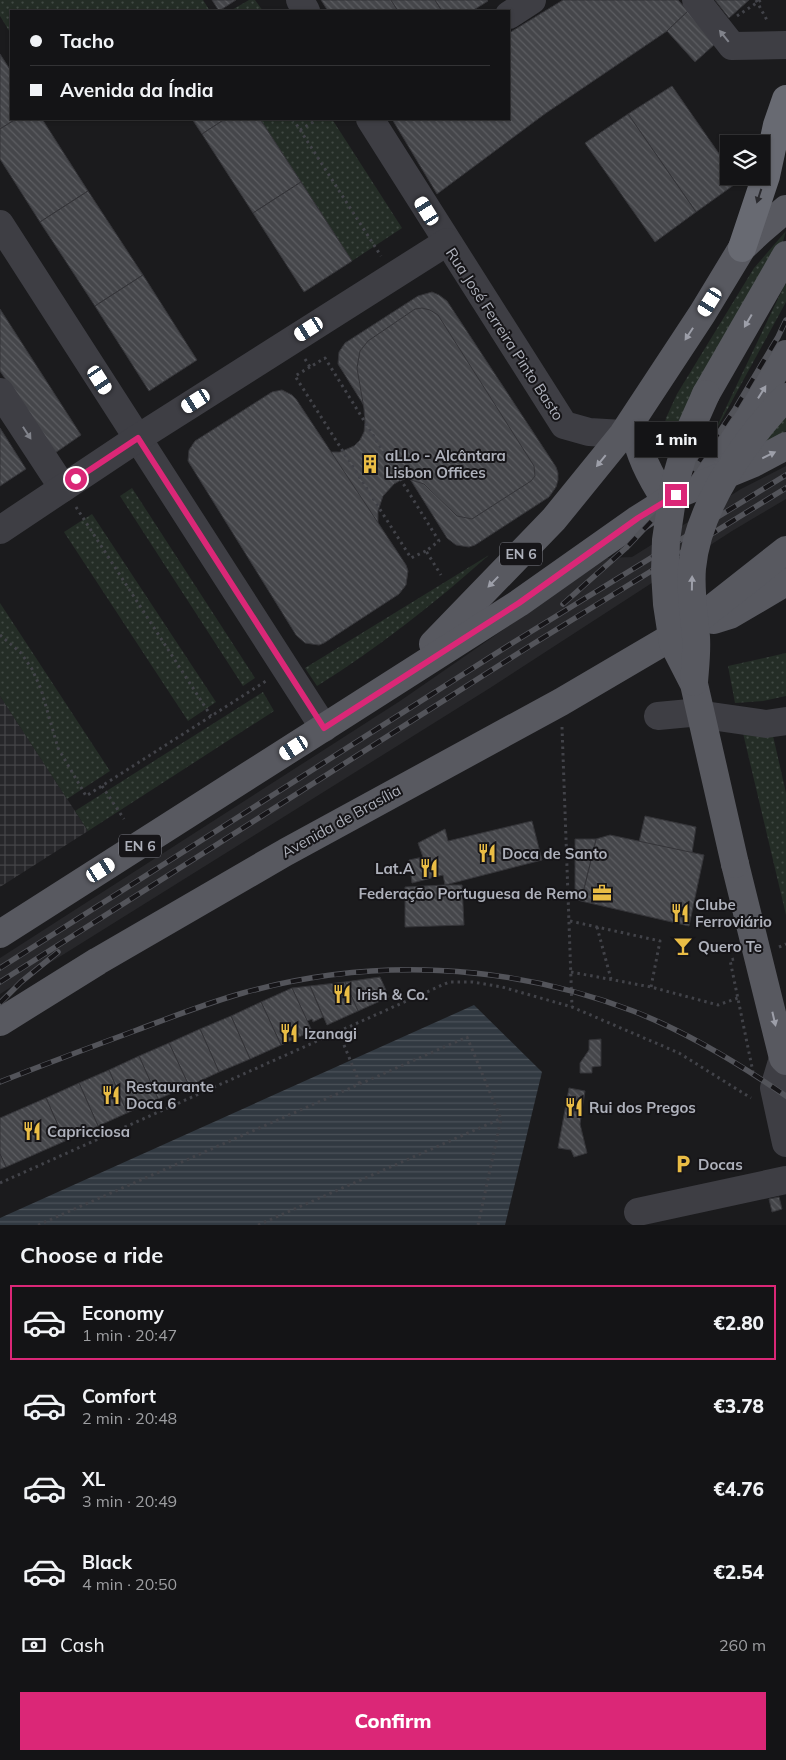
<!DOCTYPE html>
<html lang="en">
<head>
<meta charset="utf-8">
<style>
  :root { --surface:#141416; --page:#1d1d1f; --text:#f1f3f6; --muted:#9d9ea1; --line:#333335; --accent:#db2777 }
  body { margin:0; font-family:Mulish,sans-serif; background:var(--page); color:var(--text); height:100vh; display:flex; flex-direction:column; font-size:19px; white-space:nowrap }
  * { box-sizing:border-box; margin:0 }
  p { font-size:16px; color:var(--muted) }
  .icon { flex:none; width:28px; height:28px; fill:none; stroke:currentColor; stroke-width:2; stroke-linecap:round; stroke-linejoin:round }
  .map { position:relative; height:1225px; overflow:hidden }
  .panel { display:flex; flex-direction:column; background:var(--surface); flex:1 }
  .panel>* { flex:none }
  .banner { position:absolute; left:10px; top:10px; width:500px; height:110px; border-radius:0px; box-shadow:0 1px 4px #0004,0 0 0 1px var(--line); display:grid; align-content:center; height:110px; padding:0 20px; background:var(--surface) }
  .fabs { position:absolute; left:720px; top:135px; display:grid; gap:10px }
  .fabs a { display:grid; place-items:center; width:50px; height:50px; border-radius:0px; background:var(--surface); box-shadow:0 1px 4px #0004,0 0 0 1px var(--line); font-size:25px }
  .end { position:absolute; width:22px; height:22px; margin:-11px; border:6px solid #db2777; background:#fff; box-shadow:0 0 0 2px #fff }
  .from { border-radius:50% }
  .bubble { position:absolute; height:35px; border-radius:0px; background:var(--surface); box-shadow:0 1px 4px #0004,0 0 0 1px var(--line); font-size:16px; font-weight:800; line-height:35px; text-align:center }
  .car { position:absolute; width:15px; height:30px; margin:-15px -8px; border-radius:6px; box-shadow:0 0 4px 1px #0007; background:linear-gradient(#fff 24%,#345 0 40%,#fff 0 76%,#345 0 86%,#fff 0) }
  .banner b { display:flex; align-items:center; gap:18px; height:48px; font-size:19px }
  .banner b+b { border-top:1px solid var(--line) }
  .banner i { width:12px; height:12px; background:var(--text) }
  ul { padding:0; list-style:none }
  li { display:flex; align-items:center; gap:15px; height:75px; margin:0 10px 8px; padding:0 10px; border:2px solid transparent; border-radius:0px }
  li div { flex:1 }
  li b { display:block; font-size:19px }
  li em { font-style:normal; font-weight:800 }
  li.current { border-color:var(--accent) }
  li>.icon { width:45px; height:45px; stroke-width:1.5 }
  h2 { padding:0 20px; font-size:22px; line-height:60px }
  .pay { display:flex; align-items:center; gap:12px; height:55px; padding:0 20px; font-size:19px }
  .pay p { margin-inline-start:auto }
  .primary-button { display:flex; gap:10px; margin-top:auto; padding:10px 20px }
  .primary-button a { flex:1; height:58px; border-radius:0px; background:var(--accent); color:#fff; font-size:20px; font-weight:800; line-height:58px; text-align:center }
  .map>svg:first-child { display:block }
</style>
</head>
<body>
<div class="map">
<svg width="786" height="1225" viewBox="0 0 786 1225">
  <defs>
    <pattern id="industrial-grid" width="8" height="8" patternUnits="userSpaceOnUse" patternTransform="scale(1.25)"><rect width="8" height="8" fill="#27272a"/><path d="M0 4h8M4 0v8" fill="none" stroke="#444447"/></pattern>
    <pattern id="green-dots" width="8" height="8" patternUnits="userSpaceOnUse" patternTransform="scale(1.25)"><rect width="8" height="8" fill="#242d26"/><path d="M2 2h.1M6 6h.1" fill="none" stroke="#414944" stroke-width="1.8" stroke-linecap="round"/></pattern>
    <pattern id="water-rules" width="6" height="5" patternUnits="userSpaceOnUse" patternTransform="scale(1.25)"><rect width="6" height="5" fill="#313941"/><path d="M0 2.5h6" fill="none" stroke="#4c535a"/></pattern>
    <pattern id="building-back-hatch" width="6" height="6" patternUnits="userSpaceOnUse" patternTransform="scale(1.25)"><rect width="6" height="6" fill="#45464a"/><path d="M-1 5l2 2M0 0l6 6M5-1l2 2" fill="none" stroke="#5d5e62"/></pattern>
  </defs>
  <rect width="100%" height="100%" fill="#1b1b1d"/>
  <polygon fill="#27272a" points="786,466 786,499 732,531 490,688 0,994 0,958 400,701 607,558 632,557 741,489"/>
  <polygon fill="url(#industrial-grid)" points="0,696 88,831 0,887"/>
  <g fill="url(#green-dots)">
    <polygon points="0,0 203,0 210,11 11,11 11,34 0,16"/>
    <polygon points="249,0 255,0 263,11 230,11"/>
    <polygon points="260,119 332,119 402,228 352,261"/>
    <polygon points="786,231 782,245 671,454 660,448 666,418 677,394 754,268"/>
    <polygon points="785,284 786,285 786,302 709,443"/>
    <polygon points="786,413 786,431 774,440 754,452"/>
    <polygon points="132,488 255,678 243,686 120,496"/>
    <polygon points="92,514 216,702 188,721 64,532"/>
    <path d="M 489,555 C 435,603 378,648 317,686 L 305,668 Z"/>
    <polygon points="0,603 110,771 67,799 0,696"/>
    <polygon points="786,653 786,696 763,701 735,703 728,666"/>
    <polygon points="263,692 274,711 88,831 75,811"/>
    <polygon points="771,727 786,793 786,915 743,733"/>
  </g>
  <polygon fill="url(#water-rules)" points="474,1005 542,1072 505,1225 0,1225 0,1218"/>
  <g fill="url(#building-back-hatch)" stroke="#353539">
    <polygon points="212,0 236,0 219,11"/>
    <polygon points="321,0 391,0 398,11 328,11"/>
    <polygon points="391,0 435,0 442,11 398,11"/>
    <polygon points="435,0 487,0 488,1 472,11 442,11"/>
    <polygon points="563,0 678,0 688,11 667,31 546,113 437,194 392,119 509,119 509,33"/>
    <polygon points="715,0 749,0 729,18"/>
    <polygon points="688,11 716,43 695,62 667,31"/>
    <polygon points="0,54 11,71 11,119 16,119 0,129"/>
    <polygon points="672,86 729,168 729,176 735,176 738,182 696,212 628,114"/>
    <polygon points="628,114 696,212 655,242 585,143"/>
    <polygon points="16,119 42,119 88,191 40,222 0,159 0,129"/>
    <polygon points="192,119 225,119 202,134"/>
    <polygon points="225,119 260,119 301,182 253,213 202,134"/>
    <polygon points="301,182 352,261 304,292 253,213"/>
    <polygon points="88,191 143,275 95,306 40,222"/>
    <polygon points="143,275 197,360 149,391 95,306"/>
    <polygon points="432,292 439,295 447,301 556,467 558,473 558,480 556,487 549,497 475,545 469,547 456,545 447,538 338,364 339,352 345,343 418,296"/>
    <polygon points="422,308 430,310 438,315 534,466 535,476 531,481 472,519 457,516 424,484 408,479 401,480 394,484 383,496 378,511 378,531 382,558 381,568 376,579 371,585 322,617 310,618 305,615 206,462 205,450 209,444 267,408 282,410 306,436 321,449 328,452 340,452 354,446 360,440 364,432 365,422 364,409 357,368 360,351 368,341 415,309"/>
    <polygon points="0,309 81,435 55,453 0,371"/>
    <polygon points="282,390 292,395 296,399 406,565 408,571 406,585 399,594 324,643 319,645 305,643 296,635 188,461 189,450 195,441 272,392"/>
    <polygon points="0,428 26,469 0,486"/>
    <polygon points="645,816 696,827 692,853 639,842"/>
    <polygon points="532,821 542,860 445,885 443,875 412,883 409,860 423,857 418,843 445,829 448,841"/>
    <polygon points="610,835 704,855 689,926 581,901 596,839"/>
    <polygon points="575,839 596,839 581,901 575,899"/>
    <polygon points="445,885 462,885 464,925 405,927 405,887"/>
    <polygon points="380,977 389,997 358,1011 345,982"/>
    <polygon points="345,982 358,1011 327,1025 310,986"/>
    <polygon points="310,986 323,1017 313,1022 312,1019 307,1021 292,988"/>
    <polygon points="292,988 312,1031 281,1045 261,1002"/>
    <polygon points="261,1002 281,1045 250,1059 231,1016"/>
    <polygon points="231,1016 250,1059 219,1072 200,1029"/>
    <polygon points="200,1029 219,1072 189,1086 169,1043"/>
    <polygon points="601,1039 601,1066 592,1067 592,1073 580,1073 580,1063 589,1050 589,1040"/>
    <polygon points="169,1043 189,1086 158,1099 139,1056"/>
    <polygon points="139,1056 158,1099 127,1113 109,1070"/>
    <polygon points="109,1070 127,1113 98,1126 79,1083"/>
    <polygon points="79,1083 98,1126 65,1141 46,1098"/>
    <polygon points="569,1088 585,1091 580,1124 587,1153 574,1157 571,1150 558,1148"/>
    <polygon points="46,1098 65,1141 6,1167 0,1154 0,1118"/>
    <polygon points="0,1154 6,1167 0,1169"/>
    <polygon points="779,1197 782,1209 772,1212 769,1199"/>
  </g>
  <g fill="none" stroke-linecap="round" stroke-linejoin="round">
    <g stroke="#424349" stroke-width="3" stroke-dasharray="2.5 4" stroke-linecap="butt">
      <polyline points="756,0 768,22"/>
      <polyline points="737,16 761,0"/>
      <polyline points="293,119 381,256"/>
      <polyline points="300,130 318,119"/>
      <polyline points="305,359 310,367 325,358 439,541 426,551 441,575"/>
      <polyline points="310,367 295,376 411,558 426,551"/>
      <polyline points="76,507 211,716"/>
      <polyline points="0,635 21,653 32,669 41,689 58,748 86,796 266,681"/>
      <polyline points="562,727 572,1007"/>
      <polyline points="102,786 124,819"/>
      <polyline points="570,921 660,941 651,987"/>
      <polyline points="597,927 611,979"/>
      <polyline points="779,947 786,944"/>
      <polyline points="734,959 730,960 753,1072"/>
      <polyline points="571,972 651,987 718,1005 738,998"/>
      <polyline points="344,1045 360,1084"/>
      <polyline points="0,1183 449,982 473,982 502,987 572,1007 679,1053 751,1098"/>
      <polyline points="38,1225 467,1037 501,1119 478,1225"/>
      <polyline points="258,1225 500,1119"/>
    </g>
    <g stroke="#3e3e44" stroke-width="28">
      <polyline points="300,0 306,11"/>
      <polyline points="696,0 732,46 786,45"/>
      <polyline points="509,15 532,0"/>
      <polyline points="370,119 564,425 589,432 623,434"/>
      <polyline points="0,224 324,728"/>
      <polyline points="0,392 63,488"/>
      <polyline points="0,530 138,438 447,242"/>
      <polyline points="658,716 690,713 766,724 786,721"/>
      <polyline points="786,1055 783,1058 774,1088 786,1143"/>
      <polyline points="638,1212 786,1180"/>
    </g>
    <g stroke="#585960" stroke-width="28">
      <polyline points="706,394 786,255"/>
      <path d="M 632,423 C 640,456 648,473 666,501"/>
      <polyline points="687,484 730,444 786,354"/>
      <polyline points="714,620 730,615 786,582"/>
      <polyline points="433,644 554,519 623,434 702,314 742,248 760,231 786,209"/>
      <polyline points="735,864 783,1058 786,1061"/>
      <polyline points="0,934 519,603 638,519 676,495 754,463 786,446"/>
      <polyline points="0,1022 98,961 286,852 561,702 687,628 786,550"/>
    </g>
    <polyline stroke="#686a72" stroke-width="28" points="742,248 766,176 777,125 786,99"/>
    <g stroke="#53545a" stroke-width="5.5">
      <g id="rail">
        <polyline points="563,604 626,548 676,495 735,409 778,337 786,320"/>
        <polyline points="0,968 514,642 786,475"/>
        <polyline points="0,982 533,644 786,488"/>
        <polyline points="0,1003 21,982 58,952"/>
        <path d="M 0,1082 C 45,1064 91,1047 137,1030 C 172,1017 207,1003 243,993 C 372,957 508,963 633,1011 C 687,1032 738,1063 786,1096"/>
      </g>
    </g>
    <use href="#rail" stroke="#161518" stroke-width="4" stroke-dasharray="11" stroke-linecap="butt"/>
    <g stroke="#585960" stroke-width="28">
      <polyline points="706,394 690,430 674,486 666,540 665,572 667,604 673,643 694,684 735,864"/>
      <path d="M 694,682 C 695,668 697,652 696,637 C 694,614 690,591 692,568 C 698,506 744,441 786,397"/>
    </g>
  </g>
  <defs><path id="oneway-solid" d="M-6-.8H1V-3.2L6.5 0L1 3.2V.8H-6Z" transform="scale(1.25)"/></defs>
  <g fill="#81838b">
    <use href="#oneway-solid" transform="translate(724 36) rotate(-129)"/>
    <use href="#oneway-solid" transform="translate(27 433) rotate(57)"/>
  </g>
  <use fill="#2a2a2e" href="#oneway-solid" transform="translate(759 196) rotate(108)"/>
  <g fill="#9d9fa9">
    <use href="#oneway-solid" transform="translate(748 321) rotate(120)"/>
    <use href="#oneway-solid" transform="translate(689 334) rotate(123)"/>
    <use href="#oneway-solid" transform="translate(762 392) rotate(-58)"/>
    <use href="#oneway-solid" transform="translate(769 455) rotate(-26)"/>
    <use href="#oneway-solid" transform="translate(601 461) rotate(129)"/>
    <use href="#oneway-solid" transform="translate(493 582) rotate(134)"/>
    <use href="#oneway-solid" transform="translate(692 583) rotate(-89)"/>
    <use href="#oneway-solid" transform="translate(774 1019) rotate(77)"/>
  </g>
  <g fill="none" stroke-linecap="round" stroke-linejoin="round">
    <polyline stroke="#db2777" stroke-width="6" points="76,479 138,438 324,728 519,603 638,518 676,495"/>
  </g>
  <defs>
    <g id="building-bare" transform="scale(1.5)"><path d="M-4-6H4V6H1V3H-1V6H-4ZM-2.5-4.3h1.7v1.8h-1.7ZM.8-4.3h1.7v1.8H.8ZM-2.5-1h1.7V.8h-1.7ZM.8-1h1.7V.8H.8Z" fill="#eabd45" stroke="#161518" stroke-width="2.5" paint-order="stroke"/></g>
    <g id="restaurant-bare" transform="scale(1.5)"><path d="M-5-6h1v4h1v-4h1v4h1v-4h1v5L-1.5 .5V6h-2V.5L-5-1ZM5-6V6H3V1.5H1.5Q1.5-4 5-6Z" fill="#eabd45" stroke="#161518" stroke-width="2.5" paint-order="stroke"/></g>
    <g id="office-bare" transform="scale(1.5)"><path d="M-6-3h4V-5.5h4V-3h4V5H-6ZM-1-4.5V-3h2v-1.5ZM-6 0V1H6V0Z" fill="#eabd45" stroke="#161518" stroke-width="2.5" paint-order="stroke"/></g>
    <g id="bar-bare" transform="scale(1.5)"><path d="M-6-5H6L.8 .8V4.5H3.5V6h-7V4.5H-.8V.8Z" fill="#eabd45" stroke="#161518" stroke-width="2.5" paint-order="stroke"/></g>
    <g id="parking-bare" transform="scale(1.5)"><path d="M-3.5-5.5H1a3.5 3.5 0 0 1 0 7H-1V5.5H-3.5ZM-1-3.4V-.6H.8a1.4 1.4 0 0 0 0-2.8Z" fill="#eabd45" stroke="#161518" stroke-width="2.5" paint-order="stroke"/></g>
  </defs>
  <g fill-rule="evenodd">
    <use href="#building-bare" x="370" y="464"/>
    <use href="#restaurant-bare" x="487" y="853"/>
    <use href="#restaurant-bare" x="429" y="868"/>
    <use href="#office-bare" x="602" y="893"/>
    <use href="#restaurant-bare" x="680" y="913"/>
    <use href="#bar-bare" x="683" y="946"/>
    <use href="#restaurant-bare" x="342" y="994"/>
    <use href="#restaurant-bare" x="289" y="1033"/>
    <use href="#restaurant-bare" x="111" y="1095"/>
    <use href="#restaurant-bare" x="574" y="1107"/>
    <use href="#restaurant-bare" x="32" y="1131"/>
    <use href="#parking-bare" x="683" y="1164"/>
  </g>
  <g text-anchor="middle" dominant-baseline="central" stroke-width="4" stroke-linejoin="round" paint-order="stroke">
    <g fill="#161518" stroke="#80828a" stroke-width="1">
      <rect x="500" y="542.5" width="42" height="23" rx="4"/>
      <rect x="119" y="834.5" width="42" height="23" rx="4"/>
    </g>
    <g font-size="14" font-weight="bold" fill="#aeb1bb">
      <text x="521" y="554">EN 6</text>
      <text x="140" y="846">EN 6</text>
    </g>
    <g font-size="15" fill="#aeb1bb" stroke="#161518">
      <text transform="translate(505 334) rotate(57)">Rua José Ferreira Pinto Basto</text>
      <text transform="translate(341 821) rotate(-29)">Avenida de Brasília</text>
    </g>
    <g font-size="15" font-weight="bold" fill="#aeb1bb" stroke="#161518" text-anchor="start">
      <text x="385" y="455">aLLo - Alcântara<tspan x="385" dy="17">Lisbon Offices</tspan></text>
      <text x="502" y="853">Doca de Santo</text>
      <text x="414" y="868" text-anchor="end">Lat.A</text>
      <text x="587" y="893" text-anchor="end">Federação Portuguesa de Remo</text>
      <text x="695" y="904">Clube<tspan x="695" dy="17">Ferroviário</tspan></text>
      <text x="698" y="946">Quero Te</text>
      <text x="357" y="994">Irish &amp; Co.</text>
      <text x="304" y="1033">Izanagi</text>
      <text x="126" y="1086">Restaurante<tspan x="126" dy="17">Doca 6</tspan></text>
      <text x="589" y="1107">Rui dos Pregos</text>
      <text x="47" y="1131">Capricciosa</text>
      <text x="698" y="1164">Docas</text>
    </g>
  </g>
</svg>
<div class="fabs">
<a><svg class="icon" aria-label="layers" viewBox="0 0 24 24"><path d="M12 4l9 5-9 5-9-5zM3 14l9 5 9-5"/></svg></a>
</div>
<i class="end from" style="left:76px;top:479px"></i>
<i class="end" style="left:676px;top:495px"></i>
<div class="bubble" style="left:635px;top:422px;width:82px">1 min</div>
<i class="car" style="left:427px;top:211px;rotate:328deg"></i>
<i class="car" style="left:710px;top:302px;rotate:212deg"></i>
<i class="car" style="left:309px;top:329px;rotate:238deg"></i>
<i class="car" style="left:100px;top:380px;rotate:147deg"></i>
<i class="car" style="left:196px;top:401px;rotate:238deg"></i>
<i class="car" style="left:294px;top:748px;rotate:237deg"></i>
<i class="car" style="left:101px;top:870px;rotate:57deg"></i>
<div class="banner">
<b><i class="from"></i>Tacho</b>
<b><i></i>Avenida da Índia</b>
</div>
</div>
<section class="panel">
<h2>Choose a ride</h2>
<ul>
<li class="current"><svg class="icon" aria-label="car" viewBox="0 0 24 24"><path d="M5 17H2v-5l4-1 3-4h7l3 4 3 1v5h-3M9 17h6M6 11h13"/><circle cx="7" cy="17" r="2"/><circle cx="17" cy="17" r="2"/></svg><div><b>Economy</b><p>1 min · 20:47</p></div><em>€2.80</em></li>
<li><svg class="icon" aria-label="car" viewBox="0 0 24 24"><path d="M5 17H2v-5l4-1 3-4h7l3 4 3 1v5h-3M9 17h6M6 11h13"/><circle cx="7" cy="17" r="2"/><circle cx="17" cy="17" r="2"/></svg><div><b>Comfort</b><p>2 min · 20:48</p></div><em>€3.78</em></li>
<li><svg class="icon" aria-label="car" viewBox="0 0 24 24"><path d="M5 17H2v-5l4-1 3-4h7l3 4 3 1v5h-3M9 17h6M6 11h13"/><circle cx="7" cy="17" r="2"/><circle cx="17" cy="17" r="2"/></svg><div><b>XL</b><p>3 min · 20:49</p></div><em>€4.76</em></li>
<li><svg class="icon" aria-label="car" viewBox="0 0 24 24"><path d="M5 17H2v-5l4-1 3-4h7l3 4 3 1v5h-3M9 17h6M6 11h13"/><circle cx="7" cy="17" r="2"/><circle cx="17" cy="17" r="2"/></svg><div><b>Black</b><p>4 min · 20:50</p></div><em>€2.54</em></li>
</ul>
<div class="pay"><svg class="icon" aria-label="cash" viewBox="0 0 24 24"><path d="M3 7h18v10H3z"/><circle cx="12" cy="12" r="2"/></svg>Cash<p>260 m</p></div>
<div class="primary-button"><a>Confirm</a></div>
</section>
</body>
</html>
